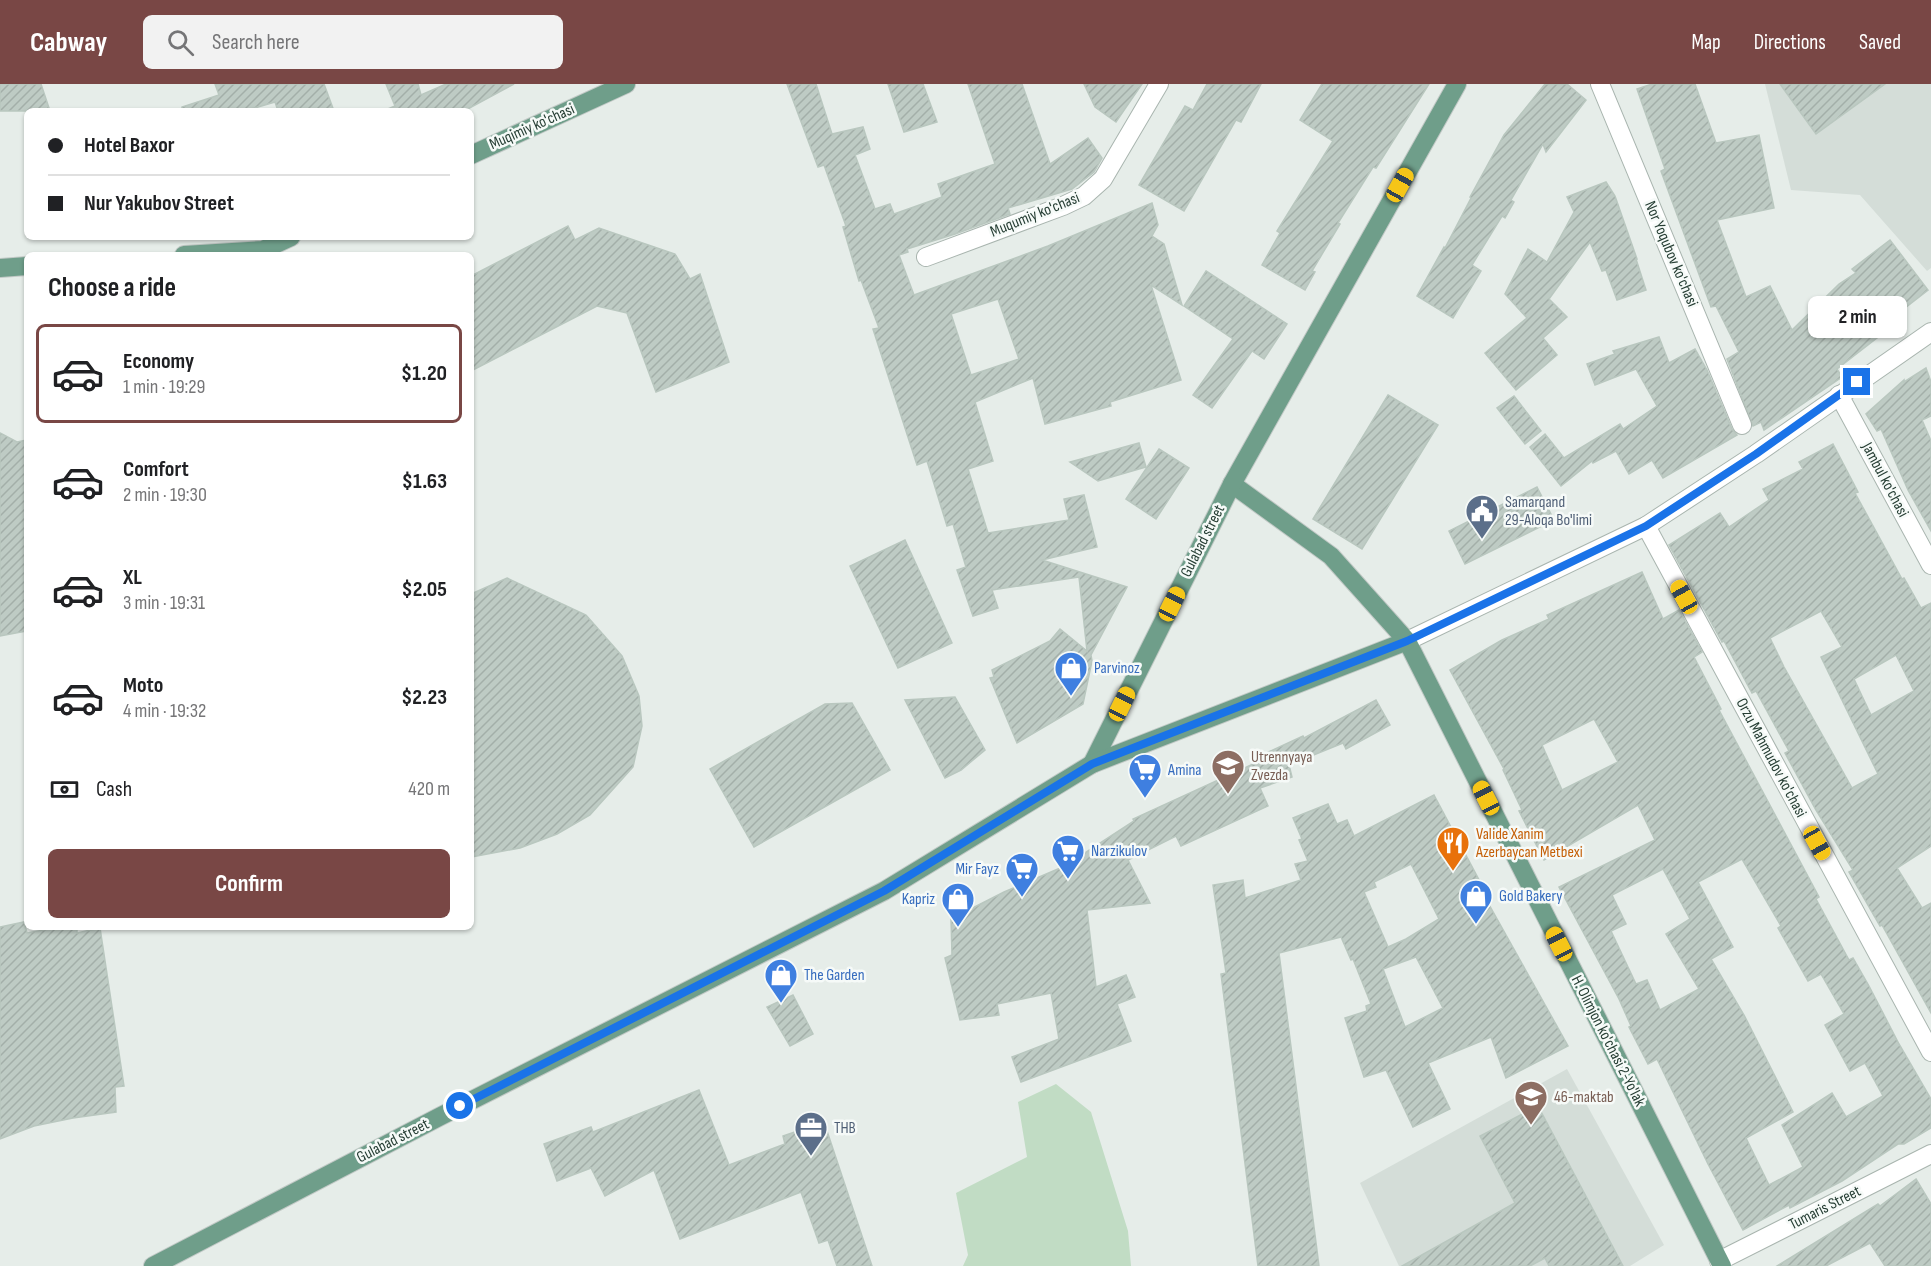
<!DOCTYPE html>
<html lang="en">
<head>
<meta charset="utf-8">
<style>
  :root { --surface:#fff; --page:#f2f2f2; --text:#202124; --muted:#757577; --line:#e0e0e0; --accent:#794745 }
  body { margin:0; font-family:"Sofia Sans Condensed",sans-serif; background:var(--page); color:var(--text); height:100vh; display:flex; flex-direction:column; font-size:22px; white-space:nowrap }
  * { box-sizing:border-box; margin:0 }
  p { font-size:20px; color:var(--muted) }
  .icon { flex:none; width:33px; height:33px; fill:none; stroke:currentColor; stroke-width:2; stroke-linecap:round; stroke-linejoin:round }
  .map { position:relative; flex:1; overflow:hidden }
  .details { position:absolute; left:24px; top:168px; width:450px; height:678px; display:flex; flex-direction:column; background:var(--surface); border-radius:9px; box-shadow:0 2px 4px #0004 }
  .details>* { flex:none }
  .banner { position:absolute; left:24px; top:24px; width:450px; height:132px; border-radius:9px; box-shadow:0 2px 4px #0004; display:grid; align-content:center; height:132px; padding:0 24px; background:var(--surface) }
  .end { position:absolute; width:27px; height:27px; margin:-14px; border:8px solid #1a73e8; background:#fff; box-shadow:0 0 0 3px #fff }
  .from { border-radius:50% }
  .bubble { position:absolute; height:42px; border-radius:9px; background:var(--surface); box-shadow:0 2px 4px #0004; font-size:20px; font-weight:700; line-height:42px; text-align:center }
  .car { position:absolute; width:18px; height:36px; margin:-18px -9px; border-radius:8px; box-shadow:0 0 4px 2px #0007; background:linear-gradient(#f5c518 24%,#345 0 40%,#f5c518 0 76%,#345 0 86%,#f5c518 0) }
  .banner b { display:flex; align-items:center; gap:21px; height:57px; font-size:22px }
  .banner b+b { border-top:2px solid var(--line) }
  .banner i { width:15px; height:15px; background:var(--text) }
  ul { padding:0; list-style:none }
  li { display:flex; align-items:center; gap:18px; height:99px; margin:0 12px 9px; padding:0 12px; border:3px solid transparent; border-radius:9px }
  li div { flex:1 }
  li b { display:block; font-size:22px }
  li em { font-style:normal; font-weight:700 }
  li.current { border-color:var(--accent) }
  li>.icon { width:54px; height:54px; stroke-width:1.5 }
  h2 { padding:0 24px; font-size:27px; line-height:72px }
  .pay { display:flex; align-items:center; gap:15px; height:66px; padding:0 24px; font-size:22px }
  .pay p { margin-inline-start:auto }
  .button { display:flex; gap:12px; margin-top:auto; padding:12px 24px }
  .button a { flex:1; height:69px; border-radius:9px; background:var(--accent); color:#fff; font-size:24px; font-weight:700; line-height:69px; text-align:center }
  header { display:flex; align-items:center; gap:36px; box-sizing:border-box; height:84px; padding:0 30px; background:var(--accent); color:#fff }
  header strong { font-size:28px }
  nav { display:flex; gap:33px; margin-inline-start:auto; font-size:21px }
  .search { width:420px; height:54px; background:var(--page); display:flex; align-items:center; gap:15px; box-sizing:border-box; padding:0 21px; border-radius:9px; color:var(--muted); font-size:22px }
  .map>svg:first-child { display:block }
</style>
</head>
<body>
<header>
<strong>Cabway</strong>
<div class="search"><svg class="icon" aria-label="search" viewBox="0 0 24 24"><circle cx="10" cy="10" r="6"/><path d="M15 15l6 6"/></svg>Search here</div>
<nav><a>Map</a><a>Directions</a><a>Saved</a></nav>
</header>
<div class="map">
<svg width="1931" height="1182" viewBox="0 0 1931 1182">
  <defs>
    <pattern id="building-hatch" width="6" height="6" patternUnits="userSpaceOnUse" patternTransform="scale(1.5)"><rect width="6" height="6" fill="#becbc4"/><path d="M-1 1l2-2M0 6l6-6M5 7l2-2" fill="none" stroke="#a3afa9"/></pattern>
  </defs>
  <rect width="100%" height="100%" fill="#e6ede9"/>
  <g fill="#d4ddd8">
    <polygon points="1765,0 1931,0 1931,184 1927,187 1860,111 1791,106"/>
    <polygon points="1567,985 1664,1161 1630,1182 1399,1182 1360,1099"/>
  </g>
  <polygon fill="#c1dcc4" points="1056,1000 1091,1028 1128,1147 1131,1182 963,1182 968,1171 956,1109 1027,1073 1018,1018"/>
  <g fill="url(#building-hatch)" stroke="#b9c7bf" stroke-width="1.5" fill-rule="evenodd">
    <polygon points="0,0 41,0 50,27 0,27"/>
    <polygon points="215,0 324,0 334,27 278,27 275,18 244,27 182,27 182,23 219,11"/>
    <polygon points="386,0 418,0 421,11 446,0 514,0 464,27 383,27 395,22"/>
    <path d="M 787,0 L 816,0 L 832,50 L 863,43 L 870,65 L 855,71 L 875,125 L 890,120 L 894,130 L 942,113 L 938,100 L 995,80 L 968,0 L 1022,0 L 1050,80 L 1088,54 L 1102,74 L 1094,88 L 1072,105 L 1008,124 L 1010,130 L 955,150 L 907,165 L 908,168 L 899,171 L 914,211 L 1048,162 L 1152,119 L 1158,141 L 1152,152 L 1164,160 L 1182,221 L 1151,201 L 1181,296 L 1110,318 L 1111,322 L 1045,340 L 1033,294 L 975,318 L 993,377 L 968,385 L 988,449 L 1069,436 L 1064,415 L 1084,411 L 1097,463 L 1042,476 L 1127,503 L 1091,571 L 1092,577 L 1083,620 L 1017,659 L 990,594 L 994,593 L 992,586 L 1050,557 L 1060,545 L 1087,567 L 1079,493 L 992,506 L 998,524 L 973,532 L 957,486 L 966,483 L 953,440 L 947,442 L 927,377 L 917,381 L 873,245 L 879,244 L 861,196 L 859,197 L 843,143 L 846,142 L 824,81 L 818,83 ZM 998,215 L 1019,275 L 971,291 L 951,230 Z"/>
    <polygon points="888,0 923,0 937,38 904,48"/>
    <polygon points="1084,0 1142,0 1116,38 1095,23"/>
    <polygon points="1207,0 1261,0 1241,38 1236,36 1184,127 1139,101 1185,22 1193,26"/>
    <polygon points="1322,0 1429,0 1376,84 1373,83 1338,139 1340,140 1312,187 1315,188 1305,206 1262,181 1280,149 1277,147 1333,57 1300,36"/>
    <polygon points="1545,0 1567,0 1586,16 1546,68 1543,60 1511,116 1514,118 1505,134 1502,132 1472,181 1481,187 1453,234 1417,212 1444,163 1445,164 1471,114 1470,113 1504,51"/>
    <polygon points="1652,0 1695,0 1716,59 1759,51 1774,124 1717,136 1746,213 1770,202 1792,246 1839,200 1856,189 1852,185 1890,156 1928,206 1887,238 1891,243 1837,285 1842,293 1764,346 1761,338 1753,342 1727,275 1739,268 1716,222 1711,223 1661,87 1665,85 1637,5"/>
    <polygon points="1780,0 1885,0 1816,50"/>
    <polygon points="1606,98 1615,112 1637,175 1636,175 1646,206 1617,216 1606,186 1602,187 1590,158 1549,215 1567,233 1543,254 1557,271 1516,306 1485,269 1527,234 1505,210 1528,165 1547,178 1574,128 1567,113"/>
    <polygon points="568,142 575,156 599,144 675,170 690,195 700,190 729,278 656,308 627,229 597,222 471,287 471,192"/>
    <polygon points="1206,187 1287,240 1264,275 1252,267 1212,324 1193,311 1233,255 1184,222"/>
    <polygon points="1659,253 1669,279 1695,265 1707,286 1732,345 1737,351 1663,394 1652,376 1629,390 1616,367 1593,379 1592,377 1561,402 1530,363 1545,350 1564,374 1620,340 1623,345 1657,322 1636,285 1595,301 1587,280 1615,270 1613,267"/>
    <polygon points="1926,284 1931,298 1931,332 1922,336 1931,357 1931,447 1908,406 1881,345 1877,347 1866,330 1904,296 1904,298"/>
    <polygon points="1388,311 1438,341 1362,465 1313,435"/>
    <polygon points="1514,312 1541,347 1525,360 1497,324"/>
    <polygon points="0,349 17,358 27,356 27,547 0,552"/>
    <polygon points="1139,359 1146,383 1098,397 1070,378"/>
    <path d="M 1833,360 L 1858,408 L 1855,409 L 1902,495 L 1904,494 L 1921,524 L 1931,519 L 1931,762 L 1897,784 L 1922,824 L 1931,819 L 1931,929 L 1882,841 L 1880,842 L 1849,788 L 1853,786 L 1816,726 L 1785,669 L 1789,667 L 1756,607 L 1752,609 L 1724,557 L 1722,558 L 1669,461 L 1720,429 L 1729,443 L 1769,416 L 1763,405 L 1803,385 L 1799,378 ZM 1821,527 L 1842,563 L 1821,573 L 1878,690 L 1852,704 L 1784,583 L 1770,554 ZM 1896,571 L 1914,607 L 1871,631 L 1854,595 Z"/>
    <polygon points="1159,365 1189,384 1156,435 1126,415"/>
    <polygon points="1537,403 1554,436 1465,480 1449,447"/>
    <polygon points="905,456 952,559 898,584 850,482"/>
    <path d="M 1642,488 L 1663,535 L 1679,526 L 1702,568 L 1694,573 L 1721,625 L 1719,626 L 1819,813 L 1816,815 L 1849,876 L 1853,874 L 1869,902 L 1899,960 L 1931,1015 L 1931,1044 L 1904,1060 L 1898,1060 L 1842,1097 L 1790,1124 L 1789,1121 L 1743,1146 L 1708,1080 L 1657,975 L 1648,980 L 1629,943 L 1631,942 L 1619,915 L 1559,803 L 1655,756 L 1638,721 L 1544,776 L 1519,727 L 1522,726 L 1503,686 L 1504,685 L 1450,586 L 1502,556 L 1549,535 L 1547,531 ZM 1594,635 L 1618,678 L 1562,706 L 1542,661 ZM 1742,775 L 1781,842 L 1778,844 L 1808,897 L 1821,890 L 1844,930 L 1825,941 L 1850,987 L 1865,979 L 1883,1012 L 1846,1033 L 1832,1009 L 1782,1041 L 1803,1083 L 1769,1101 L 1746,1054 L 1793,1028 L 1744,931 L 1711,875 L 1733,863 L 1698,798 ZM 1663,785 L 1690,835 L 1666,850 L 1699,905 L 1660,926 L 1647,896 L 1636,900 L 1611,847 L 1626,840 L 1612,811 Z"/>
    <polygon points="507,494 586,531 622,572 639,612 642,642 633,683 590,731 557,750 520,764 471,773 471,510"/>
    <polygon points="955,613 985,666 961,686 945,694 905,616"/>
    <polygon points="1376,616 1390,641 1346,665 1343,659 1289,681 1292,693 1260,704 1268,722 1181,762 1176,752 1128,776 1150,819 1087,826 1096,903 1126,891 1135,913 1117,920 1131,957 1021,998 1012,973 1059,955 1051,909 997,920 999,931 960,936 945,874 952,871 951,835 1004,808 1065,782 1134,737 1133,735 1264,675 1262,671 1303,652 1304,654"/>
    <polygon points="852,619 890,686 754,763 710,685 825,620"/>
    <path d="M 1434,711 L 1485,807 L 1482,808 L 1568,962 L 1506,994 L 1491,953 L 1428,979 L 1450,1025 L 1413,1043 L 1386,986 L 1364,993 L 1345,934 L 1367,927 L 1366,922 L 1371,920 L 1353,875 L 1351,876 L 1341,853 L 1279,869 L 1319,1182 L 1258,1182 L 1221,890 L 1226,889 L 1213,801 L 1243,796 L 1245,814 L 1301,796 L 1295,780 L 1308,777 L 1299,756 L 1302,755 L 1293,734 L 1328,720 L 1337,740 L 1347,736 L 1354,752 ZM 1411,780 L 1439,835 L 1406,855 L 1388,863 L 1364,808 L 1376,803 L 1374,798 ZM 1416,873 L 1443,924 L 1405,943 L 1383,885 Z"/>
    <polygon points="24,838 27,849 61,843 77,843 77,849 100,844 124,1002 115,1003 116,1028 73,1034 34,1042 0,1055 0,843"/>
    <polygon points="793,911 813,950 790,962 767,923"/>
    <polygon points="699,1006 729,1081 785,1060 783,1052 824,1038 872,1182 837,1182 828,1156 819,1159 801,1108 680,1155 654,1086 605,1112 591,1084 557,1097 544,1060 591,1043 593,1048"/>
    <polygon points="1538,1022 1623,1182 1549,1182 1545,1174 1530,1182 1402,1182 1515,1119 1480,1052"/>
    <polygon points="1916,1095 1931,1120 1931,1182 1885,1182 1870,1159 1826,1182 1777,1182 1878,1120 1880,1122"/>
  </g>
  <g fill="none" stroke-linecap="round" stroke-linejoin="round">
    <g stroke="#a9b5af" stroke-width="20">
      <g id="minor">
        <polyline points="1600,0 1742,341"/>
        <polyline points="926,173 1063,122 1084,112 1103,95 1159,0"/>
        <polyline points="1839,311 1931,481"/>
        <polyline points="1646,442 1931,968"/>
        <polyline points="1407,557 1646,442 1756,370 1931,248"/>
        <polyline points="1719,1177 1931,1070"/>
      </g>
    </g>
    <g stroke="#c2c9c6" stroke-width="20">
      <g id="major">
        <polyline points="471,71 626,0"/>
        <polyline points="184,171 263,166 291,153"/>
        <polyline points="0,184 27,182"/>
        <polyline points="1232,400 1331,472 1407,557 1722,1182"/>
        <polyline points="1092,680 1232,400 1457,0"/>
        <polyline points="153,1182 439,1033 884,807 1092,680 1407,557"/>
      </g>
    </g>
    <use href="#minor" stroke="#fff" stroke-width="18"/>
    <use href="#major" stroke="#6f9e8a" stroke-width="18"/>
  </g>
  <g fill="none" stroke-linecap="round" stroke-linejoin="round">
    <polyline stroke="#1a73e8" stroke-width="8" points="460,1022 884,807 1092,680 1407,557 1646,442 1756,370 1857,298"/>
  </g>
  <defs>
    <g id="civic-pin" transform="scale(1.725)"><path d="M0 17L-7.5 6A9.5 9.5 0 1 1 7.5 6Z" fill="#5c6f8a" stroke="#f6faf8"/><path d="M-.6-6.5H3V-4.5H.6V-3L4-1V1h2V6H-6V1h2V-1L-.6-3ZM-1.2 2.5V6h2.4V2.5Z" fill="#fff"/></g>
    <g id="shop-pin" transform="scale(1.725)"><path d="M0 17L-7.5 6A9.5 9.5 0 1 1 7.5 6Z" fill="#3f7fe0" stroke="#f6faf8"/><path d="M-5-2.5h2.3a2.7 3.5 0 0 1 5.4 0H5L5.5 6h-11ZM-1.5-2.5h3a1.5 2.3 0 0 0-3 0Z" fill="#fff"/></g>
    <g id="school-pin" transform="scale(1.725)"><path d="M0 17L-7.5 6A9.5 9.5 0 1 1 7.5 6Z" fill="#8d6e63" stroke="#f6faf8"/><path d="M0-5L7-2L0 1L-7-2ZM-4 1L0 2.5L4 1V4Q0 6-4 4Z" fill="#fff"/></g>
    <g id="supermarket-pin" transform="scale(1.725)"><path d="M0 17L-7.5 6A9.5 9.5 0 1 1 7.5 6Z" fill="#3f7fe0" stroke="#f6faf8"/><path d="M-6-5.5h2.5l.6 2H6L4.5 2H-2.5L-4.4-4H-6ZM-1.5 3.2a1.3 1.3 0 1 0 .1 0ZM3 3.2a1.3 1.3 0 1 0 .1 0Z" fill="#fff"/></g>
    <g id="restaurant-pin" transform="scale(1.725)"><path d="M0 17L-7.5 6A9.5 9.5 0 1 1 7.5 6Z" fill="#e8710a" stroke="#f6faf8"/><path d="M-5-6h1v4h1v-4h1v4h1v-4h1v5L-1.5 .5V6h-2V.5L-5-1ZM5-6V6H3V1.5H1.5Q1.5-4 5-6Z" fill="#fff"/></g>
    <g id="office-pin" transform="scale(1.725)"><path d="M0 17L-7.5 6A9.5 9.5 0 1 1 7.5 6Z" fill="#5c6f8a" stroke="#f6faf8"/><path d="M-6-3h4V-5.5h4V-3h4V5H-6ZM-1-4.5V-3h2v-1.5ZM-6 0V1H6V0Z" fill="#fff"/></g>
  </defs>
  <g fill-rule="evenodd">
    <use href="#civic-pin" x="1482" y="427"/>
    <use href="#shop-pin" x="1071" y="584"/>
    <use href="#school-pin" x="1228" y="682"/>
    <use href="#supermarket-pin" x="1145" y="686"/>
    <use href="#restaurant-pin" x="1453" y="759"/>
    <use href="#supermarket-pin" x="1068" y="767"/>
    <use href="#supermarket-pin" x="1022" y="785"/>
    <use href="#shop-pin" x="1476" y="812"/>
    <use href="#shop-pin" x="958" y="815"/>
    <use href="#shop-pin" x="781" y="891"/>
    <use href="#school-pin" x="1531" y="1013"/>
    <use href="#office-pin" x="811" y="1044"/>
  </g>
  <g text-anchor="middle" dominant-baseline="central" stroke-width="5" stroke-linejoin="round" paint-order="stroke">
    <g font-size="16" fill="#263e34" stroke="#f6faf8">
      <text transform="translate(532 43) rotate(-24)">Muqimiy ko'chasi</text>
      <text transform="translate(1035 131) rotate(-22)">Muqumiy ko'chasi</text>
      <text transform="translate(1671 170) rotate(67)">Nor Yoqubov ko'chasi</text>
      <text transform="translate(1885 396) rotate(62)">Jambul ko'chasi</text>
      <text transform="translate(1203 457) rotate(-63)">Gulabad street</text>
      <text transform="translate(1771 674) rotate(62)">Orzu Mahmudov ko'chasi</text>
      <text transform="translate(1608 957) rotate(63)">H. Olimjon ko'chasi 2-Yo'lak</text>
      <text transform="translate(393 1057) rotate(-27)">Gulabad street</text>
      <text transform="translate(1825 1124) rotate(-27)">Tumaris Street</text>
    </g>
    <g font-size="16" fill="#4e5e75" stroke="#f6faf8" text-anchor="start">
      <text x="1505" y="418">Samarqand<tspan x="1505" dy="18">29-Aloqa Bo'limi</tspan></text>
      <text x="834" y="1044">THB</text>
    </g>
    <g font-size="16" fill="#366cbe" stroke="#f6faf8" text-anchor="start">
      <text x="1094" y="584">Parvinoz</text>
      <text x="1168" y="686">Amina</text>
      <text x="1091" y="767">Narzikulov</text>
      <text x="999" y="785" text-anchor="end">Mir Fayz</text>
      <text x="1499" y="812">Gold Bakery</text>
      <text x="935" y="815" text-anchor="end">Kapriz</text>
      <text x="804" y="891">The Garden</text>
    </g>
    <g font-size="16" fill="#785e54" stroke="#f6faf8" text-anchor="start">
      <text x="1251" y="673">Utrennyaya<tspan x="1251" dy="18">Zvezda</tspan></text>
      <text x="1554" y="1013">46-maktab</text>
    </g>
    <g font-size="16" fill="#c56008" stroke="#f6faf8" text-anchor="start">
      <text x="1476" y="750">Valide Xanim<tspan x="1476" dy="18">Azerbaycan Metbexi</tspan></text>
    </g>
  </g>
</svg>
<i class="end from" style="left:460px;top:1022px"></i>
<i class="end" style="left:1857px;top:298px"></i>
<div class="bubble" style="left:1808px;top:212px;width:99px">2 min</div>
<i class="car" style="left:1400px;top:101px;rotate:29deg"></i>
<i class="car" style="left:1684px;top:513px;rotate:331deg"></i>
<i class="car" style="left:1172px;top:520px;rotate:26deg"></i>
<i class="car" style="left:1122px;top:620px;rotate:26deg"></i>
<i class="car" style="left:1486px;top:714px;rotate:333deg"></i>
<i class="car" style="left:1817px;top:759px;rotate:151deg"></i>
<i class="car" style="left:1559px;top:860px;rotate:333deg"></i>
<div class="banner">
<b><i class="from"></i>Hotel Baxor</b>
<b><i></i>Nur Yakubov Street</b>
</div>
<section class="details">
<h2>Choose a ride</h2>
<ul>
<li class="current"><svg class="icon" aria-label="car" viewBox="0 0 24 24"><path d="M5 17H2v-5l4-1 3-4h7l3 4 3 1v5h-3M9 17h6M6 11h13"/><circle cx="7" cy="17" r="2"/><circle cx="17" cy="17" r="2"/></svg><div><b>Economy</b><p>1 min · 19:29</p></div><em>$1.20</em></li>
<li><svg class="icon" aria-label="car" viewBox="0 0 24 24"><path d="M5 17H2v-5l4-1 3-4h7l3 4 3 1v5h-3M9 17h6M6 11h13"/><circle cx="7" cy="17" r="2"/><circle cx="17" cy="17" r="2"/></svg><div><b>Comfort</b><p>2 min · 19:30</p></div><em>$1.63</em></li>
<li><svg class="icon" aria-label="car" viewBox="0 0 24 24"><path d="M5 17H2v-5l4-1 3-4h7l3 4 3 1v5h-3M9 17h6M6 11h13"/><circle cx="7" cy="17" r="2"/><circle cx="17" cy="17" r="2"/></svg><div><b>XL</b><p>3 min · 19:31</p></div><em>$2.05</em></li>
<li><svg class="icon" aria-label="car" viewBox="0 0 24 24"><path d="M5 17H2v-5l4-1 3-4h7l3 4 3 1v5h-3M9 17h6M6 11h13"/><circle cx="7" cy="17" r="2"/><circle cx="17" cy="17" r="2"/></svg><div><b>Moto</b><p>4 min · 19:32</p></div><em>$2.23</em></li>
</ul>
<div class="pay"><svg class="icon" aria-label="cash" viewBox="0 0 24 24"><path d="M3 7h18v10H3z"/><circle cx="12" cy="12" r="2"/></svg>Cash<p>420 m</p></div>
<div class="button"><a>Confirm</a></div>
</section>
</div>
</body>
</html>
